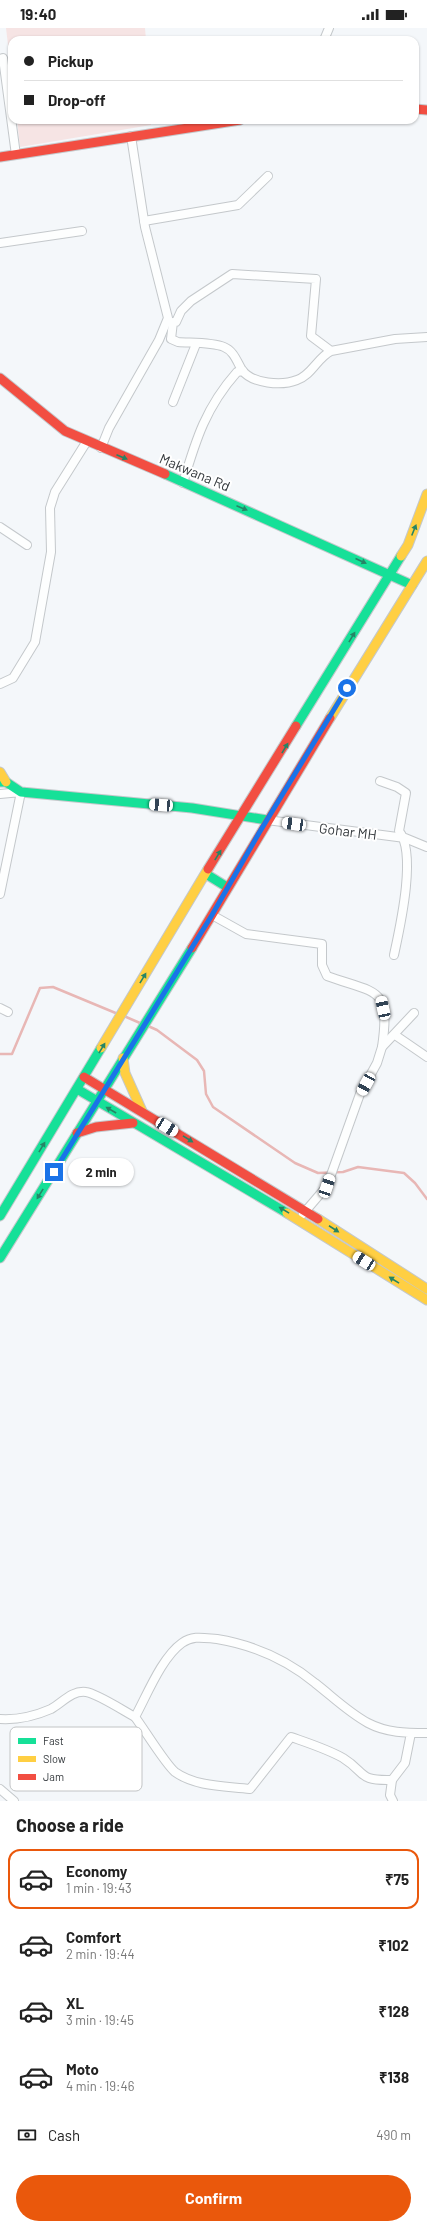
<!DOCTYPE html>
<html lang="en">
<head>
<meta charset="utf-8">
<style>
  :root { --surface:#fff; --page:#f2f2f2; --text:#222; --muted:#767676; --line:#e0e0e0; --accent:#ea580c }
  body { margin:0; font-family:Barlow,sans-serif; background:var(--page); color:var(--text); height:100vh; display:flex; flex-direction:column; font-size:15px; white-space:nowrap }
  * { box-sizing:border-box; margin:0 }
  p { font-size:13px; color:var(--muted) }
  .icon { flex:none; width:22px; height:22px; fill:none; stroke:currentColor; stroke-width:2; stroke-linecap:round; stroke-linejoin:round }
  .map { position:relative; height:1773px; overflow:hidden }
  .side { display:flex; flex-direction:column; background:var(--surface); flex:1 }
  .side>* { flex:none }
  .banner { position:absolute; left:8px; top:8px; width:411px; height:88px; border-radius:12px; box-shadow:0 1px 3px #0004; display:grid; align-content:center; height:88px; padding:0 16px; background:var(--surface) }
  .end { position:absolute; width:18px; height:18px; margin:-9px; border:5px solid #1a73e8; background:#fff; box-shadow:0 0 0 2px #fff }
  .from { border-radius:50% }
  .bubble { position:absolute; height:28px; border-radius:14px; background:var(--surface); box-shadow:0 1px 3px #0004; font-size:13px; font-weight:700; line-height:28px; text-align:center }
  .car { position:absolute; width:12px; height:24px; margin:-12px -6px; border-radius:5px; box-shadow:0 0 3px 1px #0007; background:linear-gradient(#fff 24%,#345 0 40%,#fff 0 76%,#345 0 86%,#fff 0) }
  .banner b { display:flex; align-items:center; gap:14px; height:38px; font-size:15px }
  .banner b+b { border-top:1px solid var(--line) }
  .banner i { width:10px; height:10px; background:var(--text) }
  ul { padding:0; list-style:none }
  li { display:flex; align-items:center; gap:12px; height:60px; margin:0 8px 6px; padding:0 8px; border:2px solid transparent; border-radius:12px }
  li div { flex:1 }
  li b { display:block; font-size:15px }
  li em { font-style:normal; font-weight:700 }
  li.on { border-color:var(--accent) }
  li>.icon { width:36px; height:36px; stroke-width:1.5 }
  h2 { padding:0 16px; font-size:18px; line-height:48px }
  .pay { display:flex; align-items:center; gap:10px; height:44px; padding:0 16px; font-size:15px }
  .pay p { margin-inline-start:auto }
  .button { display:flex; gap:8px; margin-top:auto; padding:8px 16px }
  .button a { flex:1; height:46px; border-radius:24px; background:var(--accent); color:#fff; font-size:16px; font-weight:700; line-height:46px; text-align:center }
  .status { display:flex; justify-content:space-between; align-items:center; height:28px; padding:0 20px; background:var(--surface); direction:ltr }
  .status svg { height:11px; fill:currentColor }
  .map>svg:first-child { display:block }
</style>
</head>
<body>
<div class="status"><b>19:40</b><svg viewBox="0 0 49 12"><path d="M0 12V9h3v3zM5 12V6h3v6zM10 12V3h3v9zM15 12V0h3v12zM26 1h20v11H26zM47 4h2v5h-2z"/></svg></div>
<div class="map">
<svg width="427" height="1773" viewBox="0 0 427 1773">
  <rect width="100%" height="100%" fill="#f4f7fa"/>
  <g fill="#f6e4e4">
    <polygon points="6,0 145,0 146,12 12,12 12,50"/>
    <polygon points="17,92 150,92 151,97 20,119"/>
  </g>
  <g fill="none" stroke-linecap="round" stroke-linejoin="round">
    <g stroke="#e8b7b5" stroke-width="2.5">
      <polyline points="124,988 140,995"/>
      <polyline points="148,998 157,1002 197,1032 204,1043 206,1066 213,1079 295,1135 318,1145 343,1144 358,1139 404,1145 415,1155 427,1171"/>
      <polyline points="0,1026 12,1026 40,960 53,959 118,986"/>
    </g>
    <g stroke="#c4c8cb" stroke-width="10">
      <g id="street">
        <polyline points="324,12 329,0"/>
        <polyline points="0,31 3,30 16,127"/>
        <polyline points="144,193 238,177 268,148"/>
        <polyline points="0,215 82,203"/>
        <path d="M 331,323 L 311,308 L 316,251 L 232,246 L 191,273 L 181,283 L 176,294 L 173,294 L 171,311 L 178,314 C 191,315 212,314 224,319 C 234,323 237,334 242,342 C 252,356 282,358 297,352 C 312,347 317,330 331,323 L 395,311 L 427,309"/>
        <polyline points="173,374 196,316"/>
        <polyline points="101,420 109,400 159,312 168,290 145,199 131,108"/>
        <path d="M 183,455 C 196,411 206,379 237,344 L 243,343"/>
        <polyline points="0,499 27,517"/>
        <polyline points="0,656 13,650 35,614 51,524 50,480 55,464 87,413"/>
        <path d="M 380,753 L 397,759 L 406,765 L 399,803 C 417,825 400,899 394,927"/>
        <polyline points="0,766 21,764 0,866"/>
        <polyline points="267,792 405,810 427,819"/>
        <path d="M 212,887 L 246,906 L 322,916 L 322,937 L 327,948 C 377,966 391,958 382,1019"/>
        <polyline points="0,980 8,984"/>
        <polyline points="395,1007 427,1029"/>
        <polyline points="303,1186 327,1158 360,1066 377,1035 382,1019 414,985"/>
        <path d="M 0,1691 C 17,1692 35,1688 51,1681 C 62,1675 72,1662 86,1664 C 96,1665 124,1683 135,1689"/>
        <path d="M 411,1705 L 405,1735 L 392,1752 C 357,1753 367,1745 343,1730 C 327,1721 308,1715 291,1709 L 250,1761 C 226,1758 196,1759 175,1744 C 166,1737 144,1701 135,1689 C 147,1667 162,1629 182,1615 C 193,1607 204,1610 217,1611 C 253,1617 286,1631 315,1655 C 333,1669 348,1684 368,1695 C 387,1705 406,1705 427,1705"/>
        <polyline points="392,1752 390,1767 393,1773"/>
        <polyline points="0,1761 14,1773"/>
      </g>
    </g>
    <g stroke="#c4c8cb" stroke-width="11">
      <g id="fast">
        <polyline points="165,446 412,557"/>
        <polyline points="296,698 401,528"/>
        <polyline points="0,754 6,754 21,764 192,780 267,792"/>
        <polyline points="206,846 227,859"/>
        <polyline points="77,1061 287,1185"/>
        <polyline points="0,1188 101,1020"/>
        <polyline points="0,1230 192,920"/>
      </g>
    </g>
    <g stroke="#c4c8cb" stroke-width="11">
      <g id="slow">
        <polyline points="401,528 408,517 427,466"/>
        <polyline points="330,690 427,533"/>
        <polyline points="0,744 6,754"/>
        <polyline points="101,1020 208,841"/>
        <polyline points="123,1030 125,1045 142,1083"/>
        <polyline points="287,1185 427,1272"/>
        <polyline points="318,1191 427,1261"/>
      </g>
    </g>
    <g stroke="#c4c8cb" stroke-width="11">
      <g id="jam">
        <polyline points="415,81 427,82"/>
        <polyline points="0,129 240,92"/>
        <polyline points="0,350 65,403 165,446"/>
        <polyline points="208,841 296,698"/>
        <polyline points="192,920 330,690"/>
        <polyline points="84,1049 318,1191"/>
        <polyline points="77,1105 96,1099 133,1095"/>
      </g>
    </g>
    <use href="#street" stroke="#fdfefe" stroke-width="8"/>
    <use href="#fast" stroke="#16e098" stroke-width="9"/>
    <use href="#slow" stroke="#ffcf43" stroke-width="9"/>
    <use href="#jam" stroke="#f24e42" stroke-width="9"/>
  </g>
  <defs><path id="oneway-solid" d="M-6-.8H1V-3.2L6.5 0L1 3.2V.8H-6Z"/></defs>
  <g fill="#268466">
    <use href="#oneway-solid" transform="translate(122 429) rotate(23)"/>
    <use href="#oneway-solid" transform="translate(242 480) rotate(23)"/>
    <use href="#oneway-solid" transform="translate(414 502) rotate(-68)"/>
    <use href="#oneway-solid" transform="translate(361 533) rotate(24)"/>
    <use href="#oneway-solid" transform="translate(352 609) rotate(-59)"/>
    <use href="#oneway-solid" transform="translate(285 720) rotate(-59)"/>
    <use href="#oneway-solid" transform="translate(218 827) rotate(-58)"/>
    <use href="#oneway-solid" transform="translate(143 950) rotate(-59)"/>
    <use href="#oneway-solid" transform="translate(102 1020) rotate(-59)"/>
    <use href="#oneway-solid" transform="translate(111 1082) rotate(-150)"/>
    <use href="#oneway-solid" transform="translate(188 1111) rotate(32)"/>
    <use href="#oneway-solid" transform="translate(42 1119) rotate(-59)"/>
    <use href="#oneway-solid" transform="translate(40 1166) rotate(122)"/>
    <use href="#oneway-solid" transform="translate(284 1182) rotate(-149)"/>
    <use href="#oneway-solid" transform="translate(334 1201) rotate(33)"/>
    <use href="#oneway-solid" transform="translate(394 1252) rotate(-148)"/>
  </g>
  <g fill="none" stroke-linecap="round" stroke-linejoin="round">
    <polyline stroke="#1a73e8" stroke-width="5" points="54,1144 212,887 259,805 347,660"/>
  </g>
  <g text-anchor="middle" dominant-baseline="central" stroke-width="4" stroke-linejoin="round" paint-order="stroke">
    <g font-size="14" fill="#34393d" stroke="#fff">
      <text transform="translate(195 444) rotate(23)">Makwana Rd</text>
      <text transform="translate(348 803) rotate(7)">Gohar MH</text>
    </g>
  </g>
  <rect x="10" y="1699" width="132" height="64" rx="6" fill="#fff" stroke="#c2c4c5" stroke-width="1"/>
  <rect x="18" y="1710" width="18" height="6" fill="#16e098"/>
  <rect x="18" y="1728" width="18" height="6" fill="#ffcf43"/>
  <rect x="18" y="1746" width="18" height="6" fill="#f24e42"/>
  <g font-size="11" fill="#34393d">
    <text x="43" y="1717">Fast</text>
    <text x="43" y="1735">Slow</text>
    <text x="43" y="1753">Jam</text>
  </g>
</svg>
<i class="end from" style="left:347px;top:660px"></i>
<i class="end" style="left:54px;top:1144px"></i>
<div class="bubble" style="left:68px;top:1130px;width:66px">2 min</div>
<i class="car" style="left:161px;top:777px;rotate:274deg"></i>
<i class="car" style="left:294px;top:796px;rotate:278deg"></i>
<i class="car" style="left:383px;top:980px;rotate:348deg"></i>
<i class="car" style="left:366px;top:1056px;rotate:209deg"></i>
<i class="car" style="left:167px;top:1099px;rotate:122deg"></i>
<i class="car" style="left:327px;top:1158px;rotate:19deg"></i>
<i class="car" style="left:364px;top:1233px;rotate:302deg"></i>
<div class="banner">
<b><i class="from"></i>Pickup</b>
<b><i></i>Drop-off</b>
</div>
</div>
<section class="side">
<h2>Choose a ride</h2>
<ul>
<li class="on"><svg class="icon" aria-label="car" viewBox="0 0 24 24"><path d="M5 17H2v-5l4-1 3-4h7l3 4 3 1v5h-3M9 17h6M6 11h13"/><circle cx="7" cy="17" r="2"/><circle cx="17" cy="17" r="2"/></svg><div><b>Economy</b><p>1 min · 19:43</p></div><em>₹75</em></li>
<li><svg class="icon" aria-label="car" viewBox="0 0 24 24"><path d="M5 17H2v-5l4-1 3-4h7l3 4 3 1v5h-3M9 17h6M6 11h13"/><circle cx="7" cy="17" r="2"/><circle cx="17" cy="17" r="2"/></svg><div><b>Comfort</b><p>2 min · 19:44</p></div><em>₹102</em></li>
<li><svg class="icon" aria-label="car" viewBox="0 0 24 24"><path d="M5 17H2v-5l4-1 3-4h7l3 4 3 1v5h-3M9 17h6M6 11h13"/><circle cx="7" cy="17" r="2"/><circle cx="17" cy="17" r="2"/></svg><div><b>XL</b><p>3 min · 19:45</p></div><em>₹128</em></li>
<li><svg class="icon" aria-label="car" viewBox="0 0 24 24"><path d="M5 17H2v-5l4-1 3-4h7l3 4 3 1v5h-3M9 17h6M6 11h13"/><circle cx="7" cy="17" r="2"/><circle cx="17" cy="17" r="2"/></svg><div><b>Moto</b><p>4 min · 19:46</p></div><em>₹138</em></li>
</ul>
<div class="pay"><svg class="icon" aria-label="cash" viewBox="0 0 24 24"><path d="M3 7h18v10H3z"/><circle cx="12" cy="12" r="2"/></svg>Cash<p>490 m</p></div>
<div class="button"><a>Confirm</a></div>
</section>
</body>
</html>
